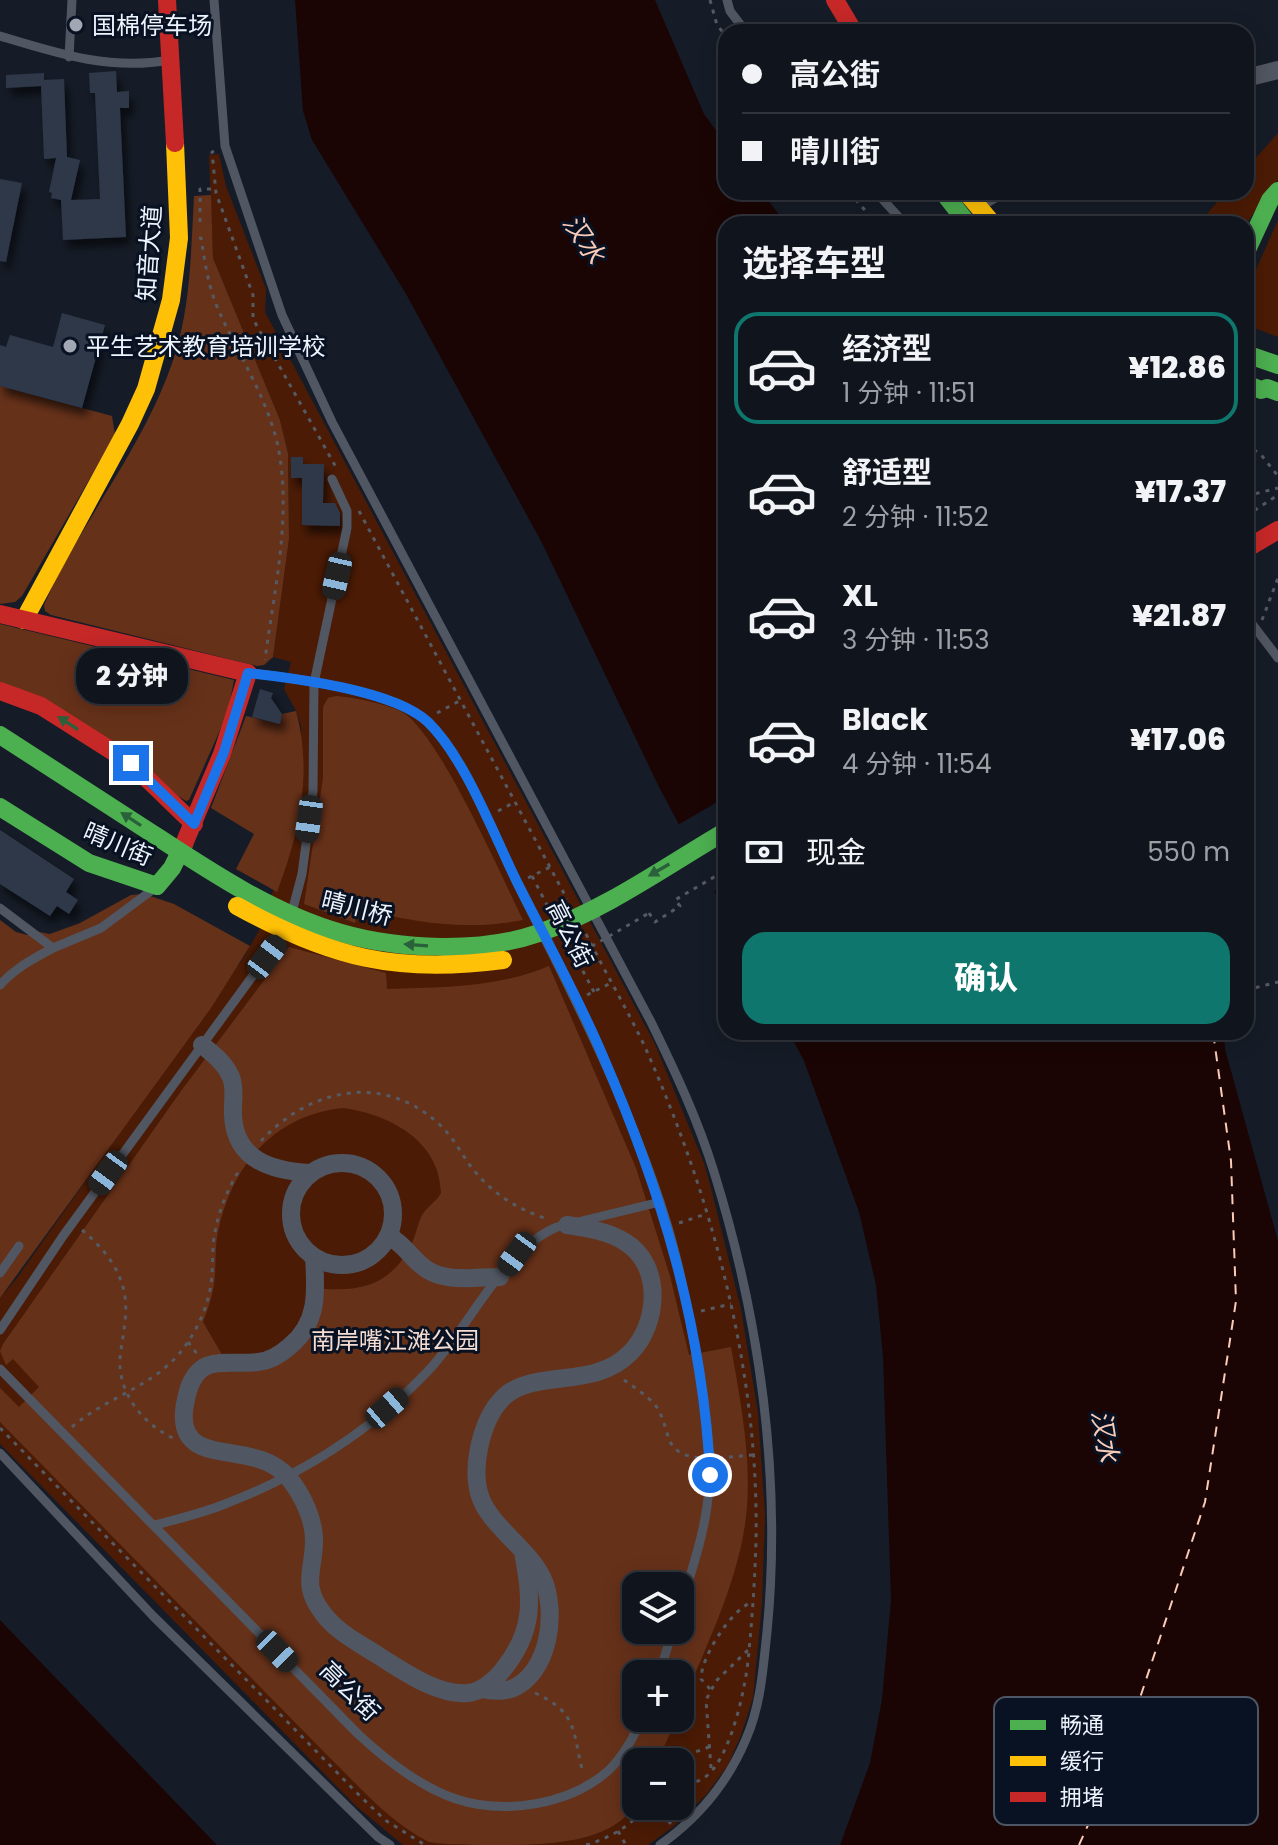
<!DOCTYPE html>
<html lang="zh">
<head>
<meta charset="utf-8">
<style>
  :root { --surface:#10151d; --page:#191e26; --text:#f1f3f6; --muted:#9c9fa4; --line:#30343b; --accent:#0f766e }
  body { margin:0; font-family:Poppins,"Noto Sans SC",sans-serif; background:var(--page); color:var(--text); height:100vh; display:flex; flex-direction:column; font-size:30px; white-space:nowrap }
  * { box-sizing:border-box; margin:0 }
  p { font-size:26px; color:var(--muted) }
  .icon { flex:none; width:44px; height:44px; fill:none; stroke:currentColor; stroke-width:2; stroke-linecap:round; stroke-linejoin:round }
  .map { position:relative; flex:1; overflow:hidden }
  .sheet { position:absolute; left:718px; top:216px; width:536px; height:824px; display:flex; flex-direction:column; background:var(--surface); border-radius:24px; box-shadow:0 4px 20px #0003,0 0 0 2px var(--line) }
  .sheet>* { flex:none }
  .top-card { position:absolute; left:718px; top:24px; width:536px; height:176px; border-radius:24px; box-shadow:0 4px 20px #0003,0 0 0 2px var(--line); display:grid; align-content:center; height:176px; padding:0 24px; background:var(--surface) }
  .tools { position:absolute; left:622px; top:1572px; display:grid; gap:16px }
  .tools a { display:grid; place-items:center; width:72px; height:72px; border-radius:16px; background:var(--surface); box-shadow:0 4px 20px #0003,0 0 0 2px var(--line); font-size:40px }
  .end { position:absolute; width:36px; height:36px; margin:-18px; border:10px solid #1a73e8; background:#fff; box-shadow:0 0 0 4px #fff }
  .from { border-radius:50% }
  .bubble { position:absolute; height:56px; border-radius:24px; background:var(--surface); box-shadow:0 4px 20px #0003,0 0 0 2px var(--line); font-size:26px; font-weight:800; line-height:56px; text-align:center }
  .car { position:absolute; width:24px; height:48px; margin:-24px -12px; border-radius:10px; box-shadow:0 0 6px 2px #0007; background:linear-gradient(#222 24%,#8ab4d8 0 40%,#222 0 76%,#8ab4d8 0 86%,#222 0) }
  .top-card b { display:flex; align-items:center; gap:28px; height:76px; font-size:30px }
  .top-card b+b { border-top:2px solid var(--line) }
  .top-card i { width:20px; height:20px; background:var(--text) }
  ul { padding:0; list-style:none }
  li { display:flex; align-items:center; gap:24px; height:112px; margin:0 16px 12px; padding:0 8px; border:4px solid transparent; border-radius:24px }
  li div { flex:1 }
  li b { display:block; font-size:30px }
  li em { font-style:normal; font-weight:800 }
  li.selected { border-color:var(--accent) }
  li>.icon { width:72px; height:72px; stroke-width:1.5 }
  h2 { padding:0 24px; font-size:36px; line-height:96px }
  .pay { display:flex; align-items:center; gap:20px; height:88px; padding:0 24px; font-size:30px }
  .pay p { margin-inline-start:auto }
  .button { display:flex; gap:16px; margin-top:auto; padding:16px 24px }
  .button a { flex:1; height:92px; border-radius:24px; background:var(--accent); color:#fff; font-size:32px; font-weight:800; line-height:92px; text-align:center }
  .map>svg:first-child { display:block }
</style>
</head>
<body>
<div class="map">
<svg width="1278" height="1845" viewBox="0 0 1278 1845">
  <defs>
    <filter id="shadow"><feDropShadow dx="4.5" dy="8" stdDeviation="4" flood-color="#0009"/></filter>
  </defs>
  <rect width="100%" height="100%" fill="#161c27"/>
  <g fill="#4b1b05" fill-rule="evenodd">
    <polygon points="1278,133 1278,180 1246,224 1198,224 1226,192 1246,192 1246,169"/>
    <path d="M 219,154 L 226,186 L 266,289 L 265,312 L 655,1044 L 704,1163 L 710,1184 L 741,1309 L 758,1413 L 765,1515 L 762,1604 L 753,1698 L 741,1735 L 728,1765 L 706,1795 L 673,1827 L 648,1845 L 403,1845 L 356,1806 L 0,1444 L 0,1298 L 17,1278 L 244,957 L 261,927 L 302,804 L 301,726 L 296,711 L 284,689 L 291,662 L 273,657 L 289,539 L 288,453 L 280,420 L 213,258 L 209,155 ZM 636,1586 L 680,1586 L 680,1630 L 636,1630 ZM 636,1674 L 680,1674 L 680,1718 L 636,1718 ZM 636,1762 L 680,1762 L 680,1806 L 636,1806 Z"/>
    <polygon points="1278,220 1278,337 1252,327 1247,290"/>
  </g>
  <g fill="#663119" fill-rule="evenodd">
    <path d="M 211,195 L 213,258 L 280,420 L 288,453 L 289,539 L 273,657 L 264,665 L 257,666 L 51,615 L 45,611 L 44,605 C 82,519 147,444 175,354 C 191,303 191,249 194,196 Z"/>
    <polygon points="0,386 112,416 115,435 22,596 15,602 0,604"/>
    <polygon points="0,624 234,680 228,712 189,800 186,801 0,682"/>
    <path d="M 336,696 C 352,697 388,704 402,712 C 438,732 502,877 523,920 C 467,931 414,923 359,908 L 355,923 L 304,904 L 323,778 L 323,707 L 328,698 Z"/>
    <path d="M 296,711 C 313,772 299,835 277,892 L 236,869 L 254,834 L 211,808 L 246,716 L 280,724 L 282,714 Z"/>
    <polygon points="144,894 174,904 250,946 211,1008 0,1298 0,920 16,932 27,935 39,932 50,934 80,923 131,895"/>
    <path d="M 289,947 L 386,973 L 387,989 C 444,987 496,988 549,966 L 636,1168 L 670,1276 L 689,1355 L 731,1347 C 740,1398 751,1454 747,1506 C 742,1576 706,1645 680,1710 L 680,1674 L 636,1674 L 636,1718 L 677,1718 L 657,1762 L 636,1762 C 636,1774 640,1794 635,1804 C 612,1845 540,1845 496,1845 C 476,1845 447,1845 429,1842 C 389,1822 358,1785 327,1755 L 0,1422 L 0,1388 L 19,1407 L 39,1387 L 13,1359 L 6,1365 L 0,1351 L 3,1344 L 181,1091 ZM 343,1108 C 388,1114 440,1140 441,1193 C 436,1202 426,1207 421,1217 C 417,1227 415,1238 410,1247 C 388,1289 355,1292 313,1288 L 297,1336 L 268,1356 L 224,1358 L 203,1322 C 209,1307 214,1291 215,1275 C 216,1261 215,1246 218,1232 C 231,1166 274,1115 343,1108 ZM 636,1586 L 680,1586 L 680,1630 L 636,1630 Z"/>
  </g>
  <g fill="#1a0504">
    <polygon points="295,0 655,0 704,114 726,144 726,192 762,192 786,224 726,224 726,913 659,787 542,543 406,294 312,140 303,111"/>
    <polygon points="789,1032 1224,1032 1225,1049 1278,1241 1278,1845 840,1845 870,1763 882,1699 891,1600 883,1357 876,1285 859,1212 804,1061"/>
    <polygon points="0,1620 217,1845 0,1845"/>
  </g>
  <polygon fill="#161c27" points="726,797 726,884 711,893 676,826"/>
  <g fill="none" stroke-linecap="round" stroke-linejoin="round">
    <polyline stroke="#facbb7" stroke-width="2" stroke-dasharray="10 8" stroke-linecap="butt" points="1079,1845 1125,1743 1205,1502 1236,1301 1231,1161 1213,1032"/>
  </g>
  <g fill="#2d384a" filter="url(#shadow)">
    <polygon points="116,71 117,92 129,91 129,108 120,108 126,237 63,240 61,200 51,198 52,193 49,192 56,158 44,159 41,86 6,88 6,75 44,73 44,80 64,79 67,157 80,160 71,200 100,199 95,93 90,93 89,73"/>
    <polygon points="0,179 22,183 6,262 0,261"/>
    <polygon points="62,313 105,325 82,408 0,386 0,345 6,347 10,335 53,347"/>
    <polygon points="291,457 303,457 303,464 324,464 323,503 335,503 340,513 340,526 302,525 302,478 291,478"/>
    <polygon points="260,689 273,693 271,698 282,714 280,724 252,717"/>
    <polygon points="0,830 74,879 66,892 78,900 69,914 57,906 50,916 0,884"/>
  </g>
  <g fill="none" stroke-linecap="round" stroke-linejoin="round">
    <g stroke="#555a63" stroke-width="3" stroke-dasharray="4 6" stroke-linecap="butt">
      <polyline points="710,0 717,25 726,36"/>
      <polyline points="214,151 212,152 216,193 253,295 253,319 337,469"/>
      <polyline points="849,192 877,224"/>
      <polyline points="200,222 200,189 215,189"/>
      <path d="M 199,238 L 201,238 C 205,262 208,286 218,309 C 237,352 266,396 277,442 C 293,513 274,589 265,660"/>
      <polyline points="1246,443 1262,456 1278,476"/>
      <polyline points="1246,496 1278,488"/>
      <polyline points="359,511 567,899"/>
      <polyline points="1246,516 1278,495"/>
      <polyline points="1262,620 1278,578"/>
      <polyline points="437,713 461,700"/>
      <polyline points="498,811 515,802"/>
      <polyline points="528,878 550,867"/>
      <polyline points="649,913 655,922 680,906 675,900 726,870"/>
      <path d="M 586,934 C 605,972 627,1009 645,1047 C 713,1200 759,1371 756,1540 C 755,1580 752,1621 748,1661 C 745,1689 729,1770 698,1781 C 693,1782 686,1782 680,1782"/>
      <polyline points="1246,990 1278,982"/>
      <polyline points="587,995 611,983"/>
      <path d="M 261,1141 C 310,1088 384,1072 440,1125 C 452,1136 460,1151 469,1164 C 489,1191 515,1209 548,1219"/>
      <polyline points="679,1223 706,1214"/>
      <path d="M 82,1230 C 101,1246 118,1265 124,1291 C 129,1314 122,1336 120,1359 C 118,1393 143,1424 173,1438"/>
      <polyline points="701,1311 731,1304"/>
      <polyline points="188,1342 198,1355"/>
      <path d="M 624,1380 C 635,1388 650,1397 658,1409 C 672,1435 662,1453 700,1458"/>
      <path d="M 72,1427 C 105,1398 150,1388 179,1354 C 197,1332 210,1304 212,1275 C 213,1261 212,1246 215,1232 C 219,1210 228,1188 240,1169"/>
      <polyline points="0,1428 358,1794 385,1820 425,1845"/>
      <polyline points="719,1458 752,1455"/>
      <path d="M 710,1689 L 701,1679 C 701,1657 731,1610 752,1602"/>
      <path d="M 535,1693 C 579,1713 572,1732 583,1773"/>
      <polyline points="668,1762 709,1747"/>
      <polyline points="711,1768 706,1700 716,1681 749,1649"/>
      <polyline points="655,1806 671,1824"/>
      <polyline points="618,1831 626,1845"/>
      <path d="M 586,1845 C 610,1838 631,1826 647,1806"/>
    </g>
    <g stroke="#515762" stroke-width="9">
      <path d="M 214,0 L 225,146 L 282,315 L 332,422 L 651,1022 C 675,1071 698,1120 714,1172 C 760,1320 782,1478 767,1632 C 763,1668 761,1705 746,1739 C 728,1782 698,1818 660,1845"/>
      <polyline points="727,0 730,11 746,32"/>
      <path d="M 0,36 C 56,53 110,71 169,60"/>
      <polyline points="69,57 72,0"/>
      <polyline points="876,192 905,224"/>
      <polyline points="1246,616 1278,658"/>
      <path d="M 252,673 C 297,679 390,690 425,720 C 463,753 499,846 522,893 C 576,1001 632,1109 667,1224 C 681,1270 690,1318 698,1366 C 704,1404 712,1447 709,1486 C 707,1527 692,1569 680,1609"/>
      <polyline points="0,908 53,948 101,928 155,888"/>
      <polyline points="292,912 302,874 313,791 314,683 347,528 347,511 332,479"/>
      <path d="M 0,985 C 15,968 33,959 53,948"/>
      <polyline points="0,1273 19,1246"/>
      <polyline points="0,1330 63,1236 284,933"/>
      <path d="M 0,1369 L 358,1734 C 386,1760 420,1787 456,1799 C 505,1815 570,1805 609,1770 C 623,1756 634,1737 642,1718"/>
      <polyline points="0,1453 153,1616 378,1837 390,1845"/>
      <path d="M 155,1525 C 178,1519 203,1513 225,1504 C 301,1475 372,1430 428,1371 C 469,1328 502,1250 557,1227 L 660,1202"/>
      <polyline points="659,1674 673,1630"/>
    </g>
    <g stroke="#515762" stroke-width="18">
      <polyline points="1246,78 1278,70"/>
      <polyline points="976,204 997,192"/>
      <path d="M 202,1045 C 213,1054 225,1063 231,1077 C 236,1090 232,1103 233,1115 C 235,1161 273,1171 310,1173"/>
      <circle cx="342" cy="1214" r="51"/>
      <path d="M 388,1236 C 403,1243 409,1255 421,1265 C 441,1284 474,1277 500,1277"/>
      <path d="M 314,1257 C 316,1291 319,1322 290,1346 C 281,1354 270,1361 258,1362 C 227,1366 200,1352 188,1391 C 185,1403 182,1415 185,1427 C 195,1465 256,1441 288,1477 C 302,1494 315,1520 314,1543 C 313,1572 302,1585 322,1612 C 336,1632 359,1643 379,1656 C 403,1671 438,1696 468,1693 C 481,1692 494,1681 502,1671 C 535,1631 532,1600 523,1552"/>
      <path d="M 481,1689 C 491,1691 501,1692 511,1689 C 550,1674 558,1610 542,1577 C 528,1548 489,1525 480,1496 C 475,1481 476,1463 479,1448 C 483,1429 491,1408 506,1395 C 538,1369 595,1389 630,1353 C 659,1324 663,1265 625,1242 C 608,1231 586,1228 567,1225"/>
    </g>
    <g stroke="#4caf50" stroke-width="18">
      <polyline points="943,192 968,224"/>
      <polyline points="1246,252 1270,200 1278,191"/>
      <polyline points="1246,354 1278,365"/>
      <polyline points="1246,384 1261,390 1267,388 1278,392"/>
      <polyline points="0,807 89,863 157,886 172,868 184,844"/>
    </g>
    <g stroke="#ffc107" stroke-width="18">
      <polyline points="966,192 993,224"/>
      <polyline points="24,620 130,424 146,389 171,300 179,238 175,143"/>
    </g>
    <g stroke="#c62828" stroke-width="18">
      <polyline points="167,0 175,143"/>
      <polyline points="835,0 854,32"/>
      <polyline points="1246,549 1278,530"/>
      <polyline points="0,614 248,673 222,754 184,844"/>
      <polyline points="0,691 41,706 131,763 194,824"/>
    </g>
    <g stroke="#555a63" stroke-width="3" stroke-dasharray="4 6" stroke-linecap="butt">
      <polyline points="532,876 547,905"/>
      <polyline points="594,992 575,956 649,913"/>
    </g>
    <path stroke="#4caf50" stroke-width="18" d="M 0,735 C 51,768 102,801 153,834 C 211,872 274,914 341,933 C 400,950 482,953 539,933 C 605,910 666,866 726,831"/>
    <path stroke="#ffc107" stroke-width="18" d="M 237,906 C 331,958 396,974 503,960"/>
  </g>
  <defs><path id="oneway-solid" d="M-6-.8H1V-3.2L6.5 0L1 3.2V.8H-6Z" transform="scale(2)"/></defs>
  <g fill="#2a603a">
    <use href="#oneway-solid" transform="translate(68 723) rotate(-147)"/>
    <use href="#oneway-solid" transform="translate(131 819) rotate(-147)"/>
    <use href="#oneway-solid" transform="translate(659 870) rotate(150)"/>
    <use href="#oneway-solid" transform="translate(416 945) rotate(-176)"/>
  </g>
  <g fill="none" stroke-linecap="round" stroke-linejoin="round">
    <path stroke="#1a73e8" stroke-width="10" d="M 131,763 L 194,824 L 224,752 L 248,673 C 294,678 394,690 428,722 C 465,758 493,833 516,880 C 545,938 577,995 602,1054 C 661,1190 703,1326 710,1475"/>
  </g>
  <g fill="#a2a8b3" stroke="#081223" stroke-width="3">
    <circle cx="76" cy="25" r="8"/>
    <circle cx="70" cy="346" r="8"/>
  </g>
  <g text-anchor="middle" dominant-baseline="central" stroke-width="6" stroke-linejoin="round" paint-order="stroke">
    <g font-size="24" fill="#edf4fe" stroke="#081223" text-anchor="start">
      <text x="92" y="25">国棉停车场</text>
      <text x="86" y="346">平生艺术教育培训学校</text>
    </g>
    <g font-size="24" fill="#edf4fe" stroke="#081223">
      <text transform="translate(149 253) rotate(-86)">知音大道</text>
      <text transform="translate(118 844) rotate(23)">晴川街</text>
      <text transform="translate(357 908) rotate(14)">晴川桥</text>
      <text transform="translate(570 934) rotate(63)">高公街</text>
      <text transform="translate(350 1691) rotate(45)">高公街</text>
    </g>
    <g font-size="24" fill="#f4dcd2" stroke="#081223">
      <text x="395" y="1340">南岸嘴江滩公园</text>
    </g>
    <g font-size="26" font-style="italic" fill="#facbb7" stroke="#081223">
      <text transform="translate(584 239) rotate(57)">汉水</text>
      <text transform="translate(1105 1436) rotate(81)">汉水</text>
    </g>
  </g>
  <rect x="994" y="1697" width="264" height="128" rx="12" fill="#081223" stroke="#4d5665" stroke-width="2"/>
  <rect x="1010" y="1720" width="36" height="10" fill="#4caf50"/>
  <rect x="1010" y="1756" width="36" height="10" fill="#ffc107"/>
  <rect x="1010" y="1792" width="36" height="10" fill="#c62828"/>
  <g font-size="22" fill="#edf4fe">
    <text x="1060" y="1733">畅通</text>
    <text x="1060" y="1769">缓行</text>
    <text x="1060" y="1805">拥堵</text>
  </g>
</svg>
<div class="tools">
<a><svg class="icon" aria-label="layers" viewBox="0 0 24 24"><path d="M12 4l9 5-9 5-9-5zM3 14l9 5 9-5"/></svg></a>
<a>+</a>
<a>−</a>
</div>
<i class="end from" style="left:710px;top:1475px"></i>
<i class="end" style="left:131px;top:763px"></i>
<div class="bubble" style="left:76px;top:648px;width:112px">2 分钟</div>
<i class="car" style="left:337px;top:576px;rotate:193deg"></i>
<i class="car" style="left:309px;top:819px;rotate:188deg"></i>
<i class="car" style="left:267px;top:957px;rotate:37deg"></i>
<i class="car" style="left:108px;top:1173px;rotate:216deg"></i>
<i class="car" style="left:517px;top:1254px;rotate:216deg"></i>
<i class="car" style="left:387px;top:1408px;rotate:49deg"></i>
<i class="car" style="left:277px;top:1651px;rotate:136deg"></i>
<div class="top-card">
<b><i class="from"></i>高公街</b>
<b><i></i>晴川街</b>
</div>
<section class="sheet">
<h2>选择车型</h2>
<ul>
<li class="selected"><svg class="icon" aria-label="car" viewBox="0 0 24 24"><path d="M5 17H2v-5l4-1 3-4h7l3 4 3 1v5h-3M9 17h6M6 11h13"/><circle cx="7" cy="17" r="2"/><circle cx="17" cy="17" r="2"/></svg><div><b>经济型</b><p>1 分钟 · 11:51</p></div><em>¥12.86</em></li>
<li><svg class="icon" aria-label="car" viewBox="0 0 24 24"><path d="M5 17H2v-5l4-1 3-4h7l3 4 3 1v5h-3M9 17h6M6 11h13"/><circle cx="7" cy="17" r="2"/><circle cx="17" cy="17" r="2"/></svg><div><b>舒适型</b><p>2 分钟 · 11:52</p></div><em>¥17.37</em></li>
<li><svg class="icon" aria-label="car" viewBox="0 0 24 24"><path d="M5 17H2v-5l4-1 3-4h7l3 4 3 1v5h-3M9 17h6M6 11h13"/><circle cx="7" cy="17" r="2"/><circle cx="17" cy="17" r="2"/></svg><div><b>XL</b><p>3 分钟 · 11:53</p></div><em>¥21.87</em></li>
<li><svg class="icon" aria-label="car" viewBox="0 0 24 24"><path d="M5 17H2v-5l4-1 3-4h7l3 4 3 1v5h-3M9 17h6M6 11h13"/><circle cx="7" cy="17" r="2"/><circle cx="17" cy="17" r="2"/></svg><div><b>Black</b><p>4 分钟 · 11:54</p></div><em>¥17.06</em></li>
</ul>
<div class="pay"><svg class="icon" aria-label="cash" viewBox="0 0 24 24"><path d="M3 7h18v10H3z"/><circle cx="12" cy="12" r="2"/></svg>现金<p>550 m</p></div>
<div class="button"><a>确认</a></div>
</section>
</div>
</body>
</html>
